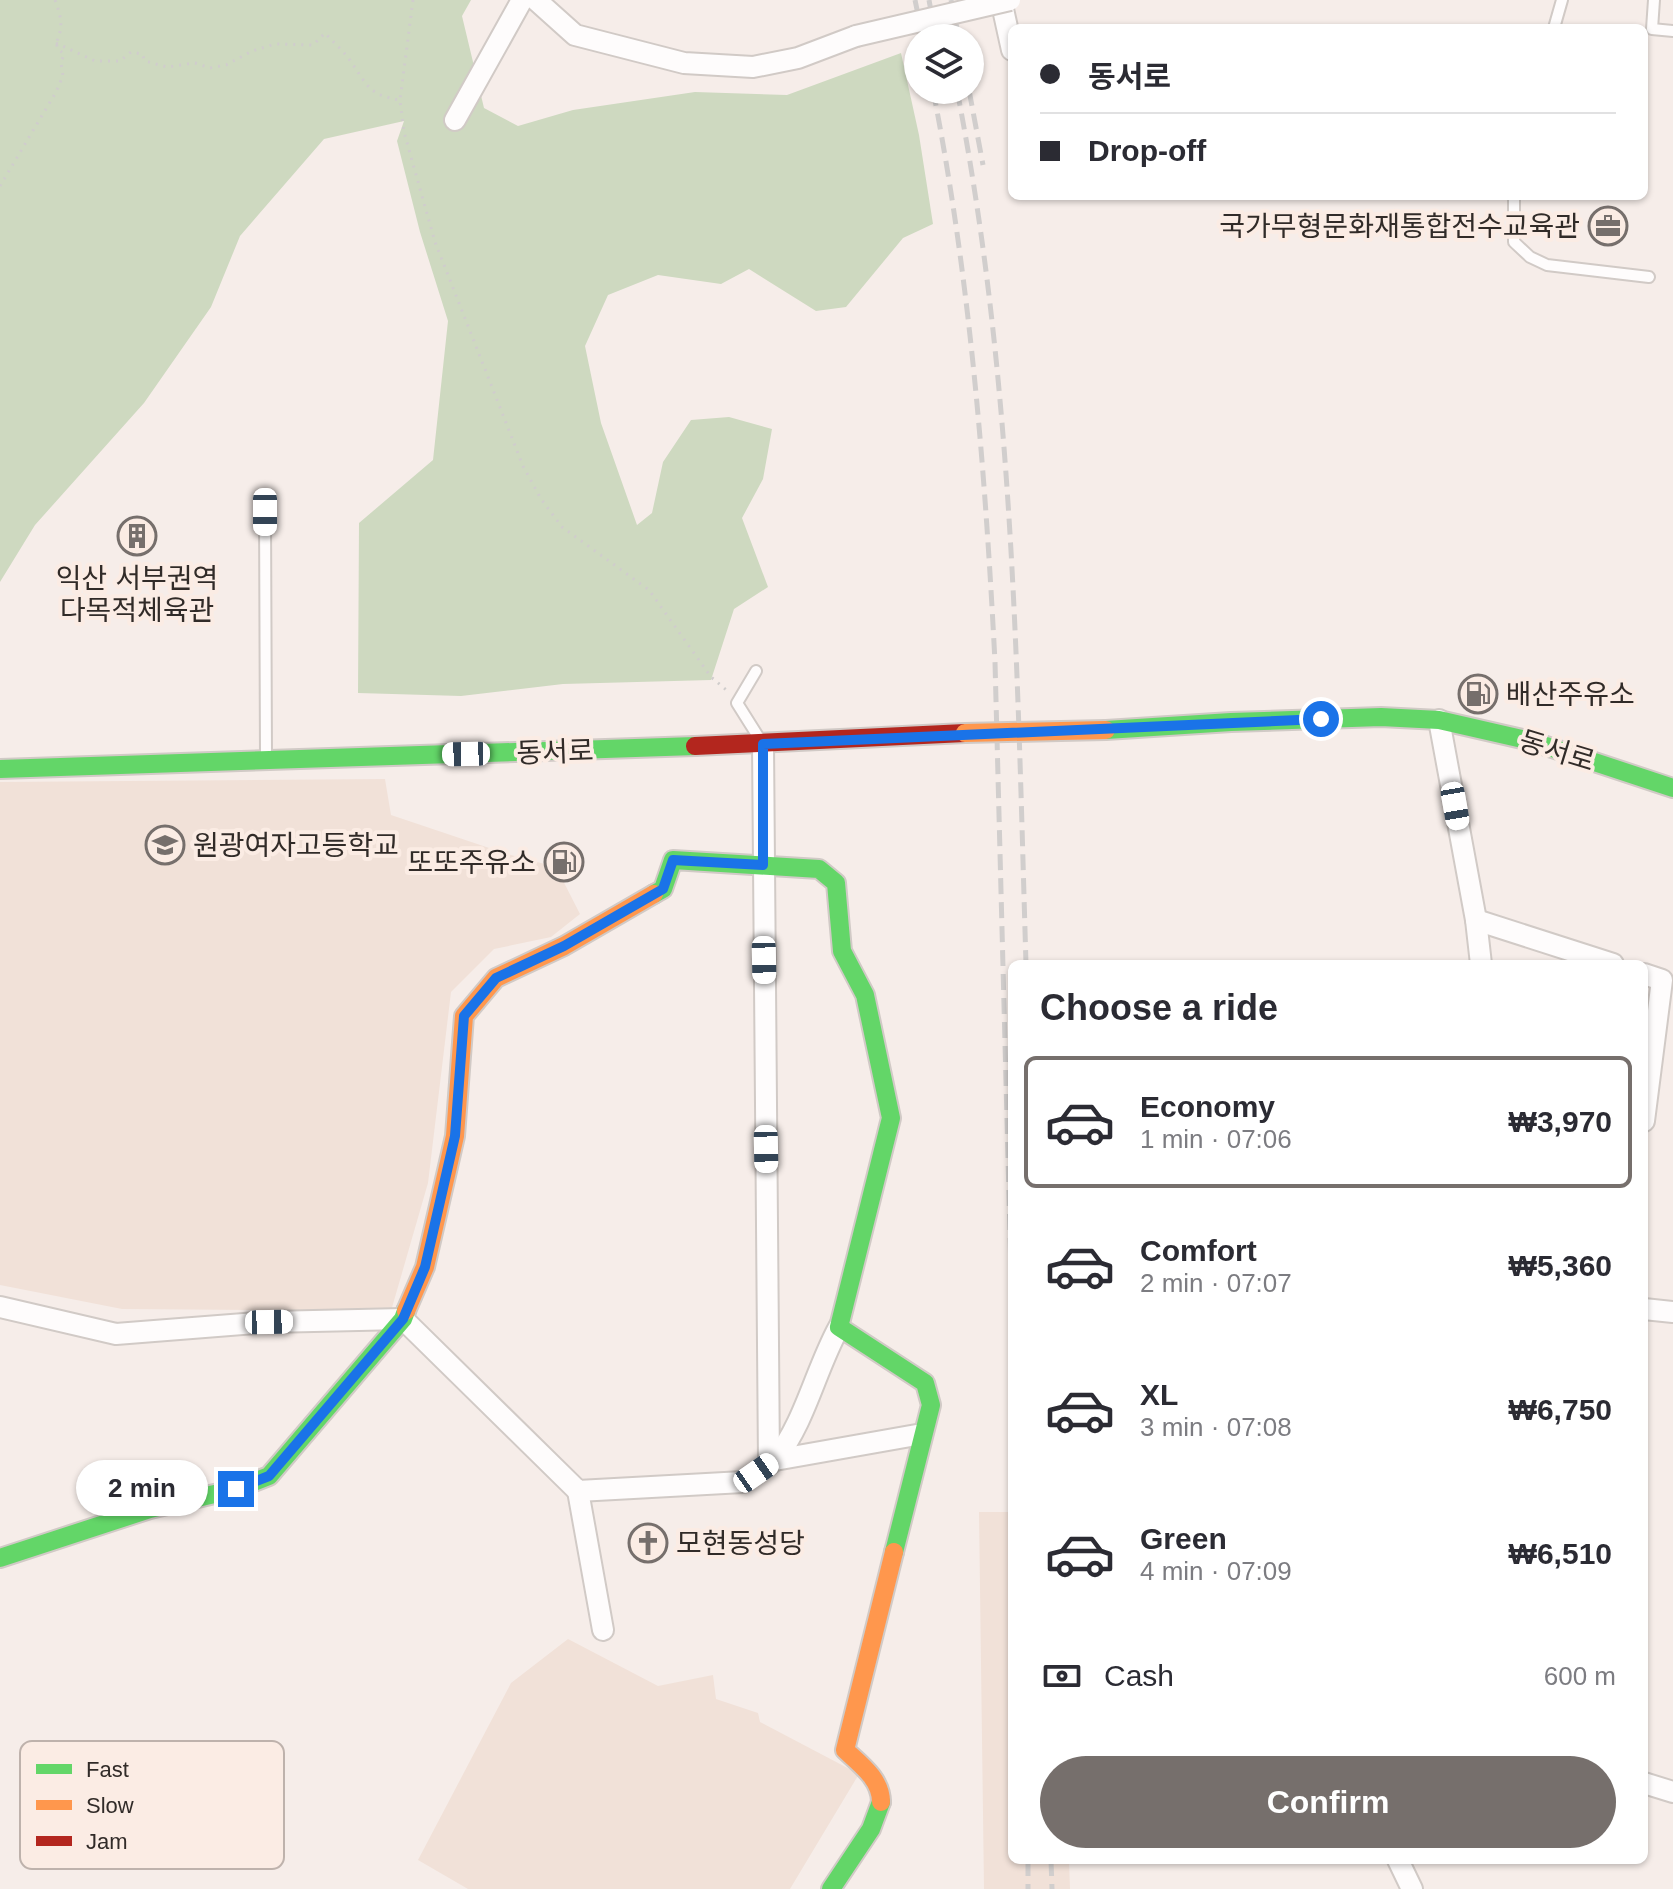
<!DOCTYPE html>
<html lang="en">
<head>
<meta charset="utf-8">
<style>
  :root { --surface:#fff; --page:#f7f7f7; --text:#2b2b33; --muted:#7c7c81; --line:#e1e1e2; --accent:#766f6c }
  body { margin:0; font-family:Arial,"Noto Sans KR",sans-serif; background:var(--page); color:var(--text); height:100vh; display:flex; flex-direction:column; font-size:30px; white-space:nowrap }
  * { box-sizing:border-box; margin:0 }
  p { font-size:26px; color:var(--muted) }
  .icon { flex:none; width:44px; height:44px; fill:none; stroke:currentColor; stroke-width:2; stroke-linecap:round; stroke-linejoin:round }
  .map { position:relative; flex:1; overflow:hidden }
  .side { position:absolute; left:1008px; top:960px; width:640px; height:904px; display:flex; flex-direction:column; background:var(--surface); border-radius:12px; box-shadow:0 2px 6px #0004 }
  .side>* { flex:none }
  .hud { position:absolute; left:1008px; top:24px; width:640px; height:176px; border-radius:12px; box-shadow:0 2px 6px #0004; display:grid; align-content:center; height:176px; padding:0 32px; background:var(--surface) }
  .fabs { position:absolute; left:904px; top:24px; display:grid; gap:16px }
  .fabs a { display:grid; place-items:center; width:80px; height:80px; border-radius:50%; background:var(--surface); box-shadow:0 2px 6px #0004; font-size:40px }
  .end { position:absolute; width:36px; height:36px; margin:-18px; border:10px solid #1a73e8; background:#fff; box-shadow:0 0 0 4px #fff }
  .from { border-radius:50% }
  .bubble { position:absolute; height:56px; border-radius:28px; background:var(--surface); box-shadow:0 2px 6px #0004; font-size:26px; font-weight:700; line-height:56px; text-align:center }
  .car { position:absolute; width:24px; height:48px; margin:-24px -12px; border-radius:10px; box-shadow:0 0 6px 2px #0007; background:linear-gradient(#fff 24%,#345 0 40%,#fff 0 76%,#345 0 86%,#fff 0) }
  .hud b { display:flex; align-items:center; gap:28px; height:76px; font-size:30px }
  .hud b+b { border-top:2px solid var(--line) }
  .hud i { width:20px; height:20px; background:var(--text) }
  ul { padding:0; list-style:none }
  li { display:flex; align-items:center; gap:24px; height:132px; margin:0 16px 12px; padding:0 16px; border:4px solid transparent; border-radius:12px }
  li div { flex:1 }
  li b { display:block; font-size:30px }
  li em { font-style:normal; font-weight:700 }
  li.active { border-color:var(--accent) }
  li>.icon { width:72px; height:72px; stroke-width:1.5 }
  h2 { padding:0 32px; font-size:36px; line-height:96px }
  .pay { display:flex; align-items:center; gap:20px; height:88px; padding:0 32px; font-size:30px }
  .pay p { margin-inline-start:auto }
  .action { display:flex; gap:16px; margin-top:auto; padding:16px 32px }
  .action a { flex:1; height:92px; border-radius:48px; background:var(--accent); color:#fff; font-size:32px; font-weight:700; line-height:92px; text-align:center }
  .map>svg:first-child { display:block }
</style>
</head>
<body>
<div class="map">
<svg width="1673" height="1889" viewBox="0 0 1673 1889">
  <rect width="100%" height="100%" fill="#f6ede9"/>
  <g fill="#f1e1d8">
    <polygon points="385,779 391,815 507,854 556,867 580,914 551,937 494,949 451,992 428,1183 391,1311 122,1309 0,1285 0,782"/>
    <polygon points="979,1512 1012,1512 1012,1860 1069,1860 1070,1889 984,1889"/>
    <polygon points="568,1639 658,1686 713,1675 716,1699 758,1713 760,1722 859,1774 790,1889 468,1889 418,1860 511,1683"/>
  </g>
  <polygon fill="#ced9c0" points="0,0 471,0 462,16 484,108 518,126 573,110 695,92 787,95 901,53 919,135 933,224 903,238 846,307 816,311 749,269 721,284 658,275 608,295 585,346 601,423 637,525 652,513 663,462 691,420 729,417 772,429 763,479 742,518 768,587 734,609 711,680 563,684 461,696 358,693 359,523 433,460 448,321 420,232 397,141 404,121 324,139 240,236 211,307 144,403 35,525 0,582"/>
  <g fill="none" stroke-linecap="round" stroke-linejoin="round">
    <g stroke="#d1cac6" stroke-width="14">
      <g id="lane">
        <polyline points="1654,0 1652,29 1673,31"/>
        <polyline points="1554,28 1562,0"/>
        <polyline points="1514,196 1514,242 1530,257 1547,265 1649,277"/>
        <polyline points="265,512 266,757"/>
        <polyline points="756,671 737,703 759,738"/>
      </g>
    </g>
    <g stroke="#d1cac6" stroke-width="24">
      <g id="street">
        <polyline points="536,0 575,35 684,63 753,67 798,58 856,36"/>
        <polyline points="1001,0 1012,50"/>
        <polyline points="455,120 522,0"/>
        <polyline points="1439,720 1476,920 1481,964"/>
        <polyline points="763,744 769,1464"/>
        <polyline points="1476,920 1613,964"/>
        <polyline points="1644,974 1662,980 1644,1121"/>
        <polyline points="0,1307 116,1334 269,1322 403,1319 578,1491 743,1482 775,1460 922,1434"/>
        <polyline points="1644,1309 1673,1312"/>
        <path d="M 775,1460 C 806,1420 815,1371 839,1327"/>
        <polyline points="578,1491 603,1630"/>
        <polyline points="1644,1783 1673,1792"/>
        <polyline points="1398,1860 1412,1889"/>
      </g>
    </g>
    <g stroke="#d1cac6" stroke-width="22">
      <g id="fast">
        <polyline points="1106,730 1231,722 1381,717 1439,720 1531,741 1673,788"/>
        <polyline points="0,769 695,746"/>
        <polyline points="654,894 663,889 673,860 819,869 836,883 842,951 865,995 891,1118 839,1327 925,1383 931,1405 894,1552"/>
        <polyline points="0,1558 150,1509 236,1489 269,1476 403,1319 406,1311"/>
        <polyline points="831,1889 871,1829 881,1802"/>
      </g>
    </g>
    <g stroke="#d1cac6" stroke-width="22">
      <g id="slow">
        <polyline points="406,1311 425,1267 455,1136 464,1016 496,978 564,946 654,894"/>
        <path d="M 881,1802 C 881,1779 860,1764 845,1750 L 894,1552"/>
      </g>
    </g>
    <g stroke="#d1cac6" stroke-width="22">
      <polyline id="jam" points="695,746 965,733"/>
    </g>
    <g stroke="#d0cdcc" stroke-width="3" stroke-dasharray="2 6" stroke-linecap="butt">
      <path d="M 55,0 C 61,17 64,26 56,43"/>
      <polyline points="413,0 400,100 404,132 435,242 523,466 541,499 562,527 649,590 711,677 730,693"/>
      <path d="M 56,43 L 95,61 L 120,61 L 131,52 L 142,54 L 145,61 L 167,67 L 195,63 L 210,68 L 226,65 L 252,51 L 275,44 L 313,45 L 325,33 C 334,43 344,51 351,62 C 368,86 368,94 399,100"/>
      <polyline points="0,186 56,92 63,76 61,63 64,54 58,49 56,43"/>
    </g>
    <use href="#lane" stroke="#fefcfc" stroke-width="10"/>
    <use href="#street" stroke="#fefcfc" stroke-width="20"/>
    <use href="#fast" stroke="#63d668" stroke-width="18"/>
    <use href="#slow" stroke="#ff974d" stroke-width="18"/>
    <use href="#jam" stroke="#b3261e" stroke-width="18"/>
    <g stroke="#d1cecd" stroke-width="5" stroke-dasharray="16 8" stroke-linecap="butt">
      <polyline points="915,0 923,38"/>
      <polyline points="929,0 936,38"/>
      <polyline points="951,0 959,38"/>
      <path d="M 933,90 C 970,279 985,469 995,662 L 1012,1310"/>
      <path d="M 957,90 C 1014,383 1017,668 1026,964"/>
      <polyline points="969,90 983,165"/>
      <polyline points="1028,1860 1028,1889"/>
      <polyline points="1051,1860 1052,1889"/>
    </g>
    <g stroke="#d1cac6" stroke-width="24" stroke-linecap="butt">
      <polyline id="street-bridge" points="856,36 1010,0"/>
    </g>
    <g stroke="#d1cac6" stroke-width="22" stroke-linecap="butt">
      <polyline id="slow-bridge" points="965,733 1106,730"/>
    </g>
    <use href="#street-bridge" stroke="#fefcfc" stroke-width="20"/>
    <use href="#slow-bridge" stroke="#ff974d" stroke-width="18"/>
  </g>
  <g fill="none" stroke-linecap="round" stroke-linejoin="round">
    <polyline stroke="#1a73e8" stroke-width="10" points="236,1489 269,1476 403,1319 425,1267 455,1136 464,1016 496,978 564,946 663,889 673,860 763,865 763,744 1321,719"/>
  </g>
  <defs>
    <g id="office-ring" transform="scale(2)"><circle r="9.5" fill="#fbece4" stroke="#766f6c" stroke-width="1.5"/><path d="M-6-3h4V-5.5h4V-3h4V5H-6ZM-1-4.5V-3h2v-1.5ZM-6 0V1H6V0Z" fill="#766f6c"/></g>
    <g id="building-ring" transform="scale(2)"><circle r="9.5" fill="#fbece4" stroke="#766f6c" stroke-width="1.5"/><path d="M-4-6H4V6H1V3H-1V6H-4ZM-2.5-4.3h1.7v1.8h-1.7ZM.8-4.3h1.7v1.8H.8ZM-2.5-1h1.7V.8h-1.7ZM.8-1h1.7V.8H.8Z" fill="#766f6c"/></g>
    <g id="fuel-ring" transform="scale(2)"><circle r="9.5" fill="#fbece4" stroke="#766f6c" stroke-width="1.5"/><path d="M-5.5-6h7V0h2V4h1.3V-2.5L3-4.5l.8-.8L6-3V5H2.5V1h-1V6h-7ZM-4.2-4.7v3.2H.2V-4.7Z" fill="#766f6c"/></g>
    <g id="school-ring" transform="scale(2)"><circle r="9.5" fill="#fbece4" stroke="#766f6c" stroke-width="1.5"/><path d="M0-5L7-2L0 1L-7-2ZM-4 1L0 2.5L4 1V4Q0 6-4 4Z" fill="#766f6c"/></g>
    <g id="church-ring" transform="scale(2)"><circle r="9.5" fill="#fbece4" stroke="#766f6c" stroke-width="1.5"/><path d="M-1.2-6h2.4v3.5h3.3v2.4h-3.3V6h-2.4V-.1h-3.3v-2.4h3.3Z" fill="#766f6c"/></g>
  </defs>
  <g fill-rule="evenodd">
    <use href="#office-ring" x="1608" y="226"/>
    <use href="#building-ring" x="137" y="536"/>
    <use href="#fuel-ring" x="1478" y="694"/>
    <use href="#school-ring" x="165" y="845"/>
    <use href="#fuel-ring" x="564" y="862"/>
    <use href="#church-ring" x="648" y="1543"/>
  </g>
  <g text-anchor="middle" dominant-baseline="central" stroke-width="8" stroke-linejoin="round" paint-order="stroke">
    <g font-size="28" fill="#312b28" stroke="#fbece4" text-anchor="start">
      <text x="1580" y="226" text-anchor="end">국가무형문화재통합전수교육관</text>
      <text x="137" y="578" text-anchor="middle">익산 서부권역<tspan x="137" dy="32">다목적체육관</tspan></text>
      <text x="1506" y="694">배산주유소</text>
      <text x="193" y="845">원광여자고등학교</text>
      <text x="536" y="862" text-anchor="end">또또주유소</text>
      <text x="676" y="1543">모현동성당</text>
    </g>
    <g font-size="28" fill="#312b28" stroke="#fbece4">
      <text transform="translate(1557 751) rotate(17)">동서로</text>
      <text transform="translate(555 752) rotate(-2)">동서로</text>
    </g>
  </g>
  <rect x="20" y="1741" width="264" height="128" rx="12" fill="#fbece4" stroke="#beb2ac" stroke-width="2"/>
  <rect x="36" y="1764" width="36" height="10" fill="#63d668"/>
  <rect x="36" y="1800" width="36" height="10" fill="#ff974d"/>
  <rect x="36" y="1836" width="36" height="10" fill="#b3261e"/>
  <g font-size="22" fill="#312b28">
    <text x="86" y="1777">Fast</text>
    <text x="86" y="1813">Slow</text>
    <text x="86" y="1849">Jam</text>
  </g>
</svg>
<div class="fabs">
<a><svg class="icon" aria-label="layers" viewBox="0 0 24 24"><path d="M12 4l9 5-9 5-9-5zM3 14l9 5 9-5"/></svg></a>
</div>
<i class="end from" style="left:1321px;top:719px"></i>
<i class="end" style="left:236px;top:1489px"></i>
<div class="bubble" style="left:76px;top:1460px;width:132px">2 min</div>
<i class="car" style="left:265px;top:512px;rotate:180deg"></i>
<i class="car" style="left:466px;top:754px;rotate:269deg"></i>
<i class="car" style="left:1455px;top:806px;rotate:170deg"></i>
<i class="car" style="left:764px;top:960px;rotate:179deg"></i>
<i class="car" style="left:766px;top:1149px;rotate:179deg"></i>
<i class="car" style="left:269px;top:1322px;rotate:89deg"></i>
<i class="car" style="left:756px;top:1473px;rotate:55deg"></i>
<div class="hud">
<b><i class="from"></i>동서로</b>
<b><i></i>Drop-off</b>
</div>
<section class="side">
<h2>Choose a ride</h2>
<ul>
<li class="active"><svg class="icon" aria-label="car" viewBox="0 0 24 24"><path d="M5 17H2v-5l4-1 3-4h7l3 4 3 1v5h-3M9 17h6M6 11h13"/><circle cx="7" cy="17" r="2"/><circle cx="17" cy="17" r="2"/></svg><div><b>Economy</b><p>1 min · 07:06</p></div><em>₩3,970</em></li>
<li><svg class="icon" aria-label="car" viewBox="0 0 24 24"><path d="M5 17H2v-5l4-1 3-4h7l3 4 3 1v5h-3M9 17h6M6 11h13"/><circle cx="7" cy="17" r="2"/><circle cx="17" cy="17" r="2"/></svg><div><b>Comfort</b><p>2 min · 07:07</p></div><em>₩5,360</em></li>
<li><svg class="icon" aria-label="car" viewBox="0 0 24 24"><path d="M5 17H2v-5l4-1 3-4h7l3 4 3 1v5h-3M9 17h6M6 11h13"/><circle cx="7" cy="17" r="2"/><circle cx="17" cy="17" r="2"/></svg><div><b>XL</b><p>3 min · 07:08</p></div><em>₩6,750</em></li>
<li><svg class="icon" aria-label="car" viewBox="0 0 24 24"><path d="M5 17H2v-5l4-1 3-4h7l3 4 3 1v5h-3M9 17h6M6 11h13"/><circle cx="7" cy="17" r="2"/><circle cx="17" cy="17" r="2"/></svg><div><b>Green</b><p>4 min · 07:09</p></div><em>₩6,510</em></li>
</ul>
<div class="pay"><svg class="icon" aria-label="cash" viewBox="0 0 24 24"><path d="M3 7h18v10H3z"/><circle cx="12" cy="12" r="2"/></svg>Cash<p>600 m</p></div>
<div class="action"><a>Confirm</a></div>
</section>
</div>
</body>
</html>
